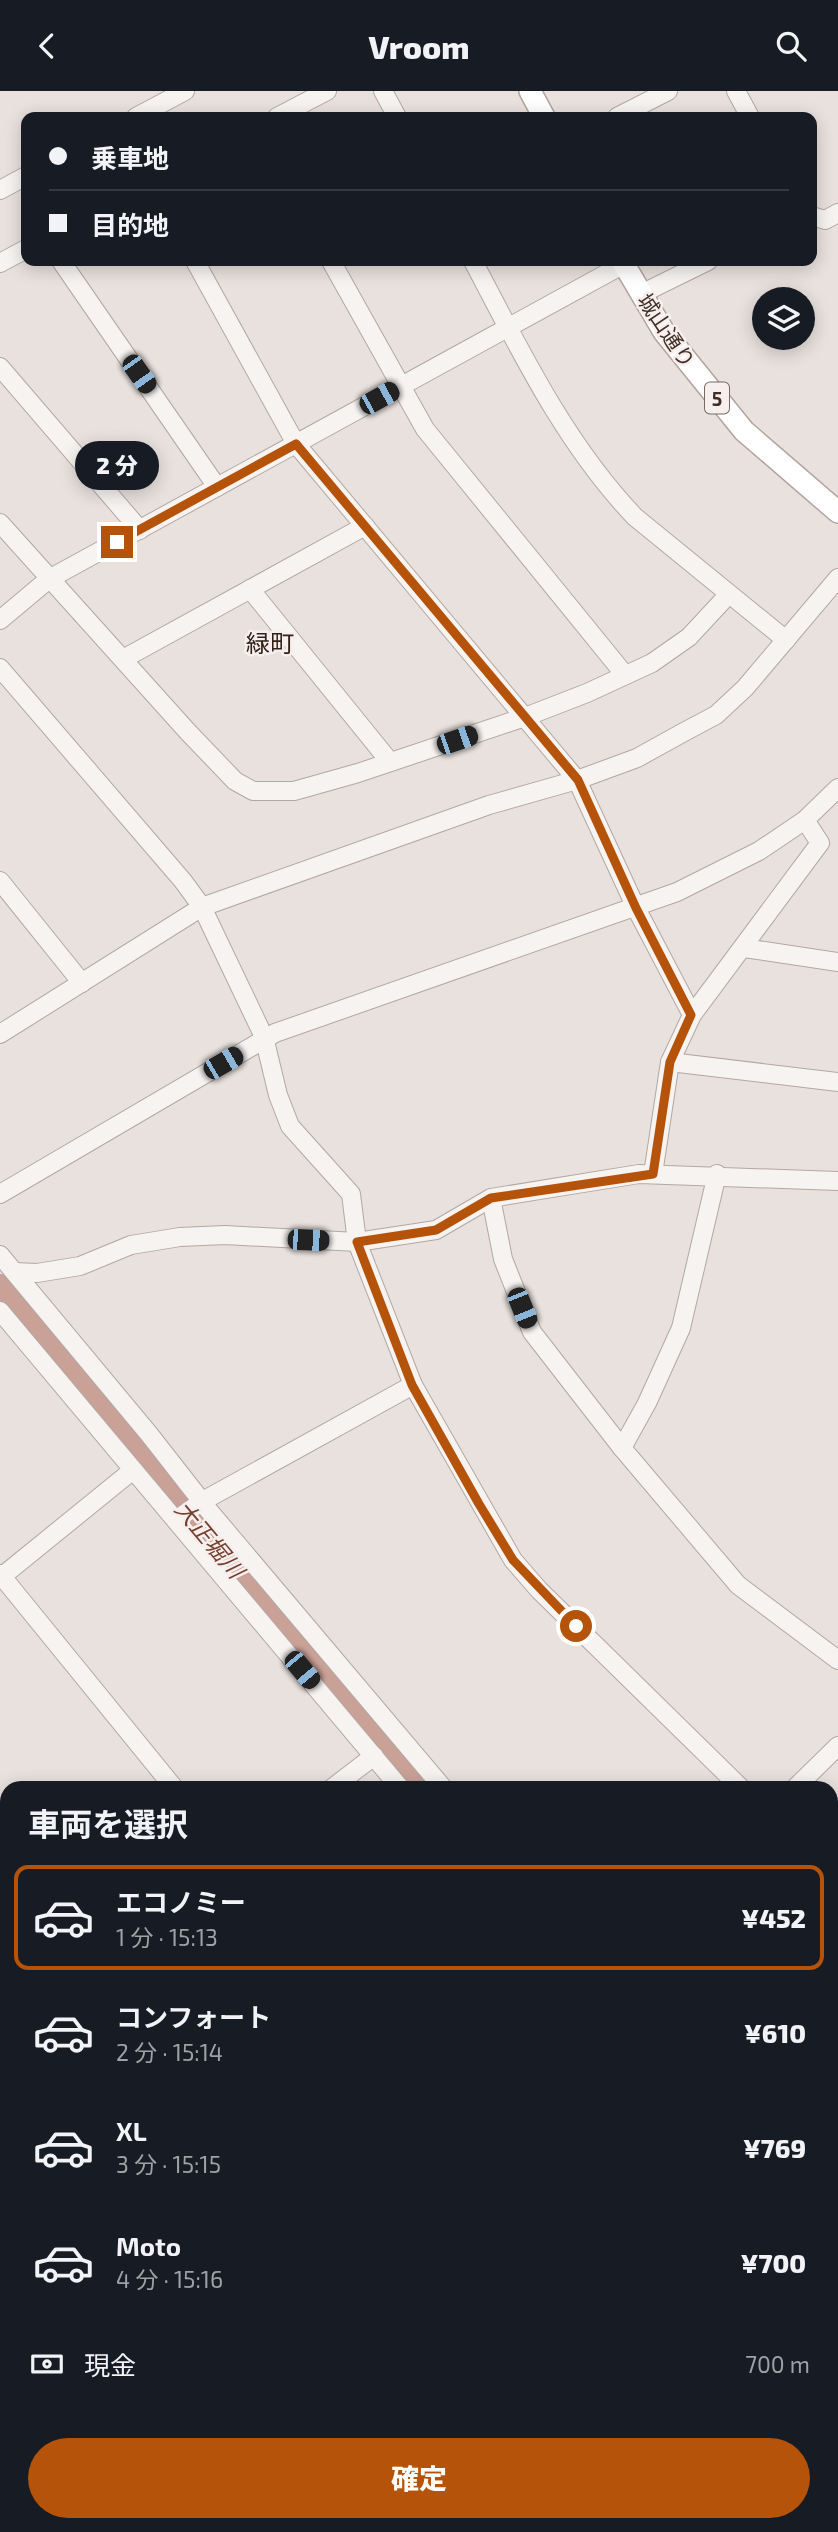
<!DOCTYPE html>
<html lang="ja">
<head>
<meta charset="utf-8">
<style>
  :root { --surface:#171b24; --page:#242831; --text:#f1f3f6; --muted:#9ea1a6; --line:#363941; --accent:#b45309 }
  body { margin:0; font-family:"Exo 2","Noto Sans JP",sans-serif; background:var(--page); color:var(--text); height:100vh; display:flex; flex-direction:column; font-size:26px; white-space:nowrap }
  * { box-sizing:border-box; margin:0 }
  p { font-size:23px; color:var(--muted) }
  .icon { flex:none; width:38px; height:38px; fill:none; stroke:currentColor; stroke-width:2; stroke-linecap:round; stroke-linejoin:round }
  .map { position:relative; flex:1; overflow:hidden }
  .details { position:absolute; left:0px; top:1690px; width:838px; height:751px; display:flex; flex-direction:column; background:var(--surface); border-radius:21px 21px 0 0; box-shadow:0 4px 18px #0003 }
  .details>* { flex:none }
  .banner { position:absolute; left:21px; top:21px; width:796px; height:154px; border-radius:14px; box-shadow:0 4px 18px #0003; display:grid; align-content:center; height:154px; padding:0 28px; background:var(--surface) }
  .fabs { position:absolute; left:752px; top:196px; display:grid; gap:14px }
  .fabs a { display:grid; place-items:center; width:63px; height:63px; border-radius:50%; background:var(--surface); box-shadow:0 4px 18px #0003; font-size:35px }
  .end { position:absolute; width:32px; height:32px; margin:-16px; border:9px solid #b45309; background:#fff; box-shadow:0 0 0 4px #fff }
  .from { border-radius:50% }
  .bubble { position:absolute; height:49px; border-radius:24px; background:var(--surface); box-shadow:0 4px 18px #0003; font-size:23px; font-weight:800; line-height:49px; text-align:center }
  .car { position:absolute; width:21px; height:42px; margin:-21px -10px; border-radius:9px; box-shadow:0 0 5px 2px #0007; background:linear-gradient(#222 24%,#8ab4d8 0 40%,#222 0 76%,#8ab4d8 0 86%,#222 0) }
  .banner b { display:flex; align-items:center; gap:24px; height:66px; font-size:26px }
  .banner b+b { border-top:2px solid var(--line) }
  .banner i { width:18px; height:18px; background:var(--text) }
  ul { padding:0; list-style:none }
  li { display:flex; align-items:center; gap:21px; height:105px; margin:0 14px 10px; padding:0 14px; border:4px solid transparent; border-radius:14px }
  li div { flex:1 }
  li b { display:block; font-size:26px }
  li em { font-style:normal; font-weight:800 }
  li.on { border-color:var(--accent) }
  li>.icon { width:63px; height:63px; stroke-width:1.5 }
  h2 { padding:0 28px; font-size:32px; line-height:84px }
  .pay { display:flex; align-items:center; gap:18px; height:77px; padding:0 28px; font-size:26px }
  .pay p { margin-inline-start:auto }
  .action { display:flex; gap:14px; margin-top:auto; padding:14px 28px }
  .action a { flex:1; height:80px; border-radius:42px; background:var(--accent); color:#fff; font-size:28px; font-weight:800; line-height:80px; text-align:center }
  header { display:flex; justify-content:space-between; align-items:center; height:91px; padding:0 28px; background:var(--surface); font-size:32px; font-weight:800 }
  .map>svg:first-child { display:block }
</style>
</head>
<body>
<header><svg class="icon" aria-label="back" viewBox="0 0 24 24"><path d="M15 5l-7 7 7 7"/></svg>Vroom<svg class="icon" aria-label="search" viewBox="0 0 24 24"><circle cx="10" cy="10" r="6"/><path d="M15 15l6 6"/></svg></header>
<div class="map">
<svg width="838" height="2441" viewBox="0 0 838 2441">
  <rect width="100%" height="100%" fill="#e8e1de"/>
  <polygon fill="#c7bfd3" points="831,1818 838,1826 838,2061 831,2054"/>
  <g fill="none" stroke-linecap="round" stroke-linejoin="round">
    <g stroke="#caa197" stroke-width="32">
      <polyline points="0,1199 420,1698"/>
      <polyline points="831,2181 838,2189"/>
    </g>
    <g stroke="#b2a8a3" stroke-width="20">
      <g id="minor">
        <polyline points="383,0 397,26"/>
        <polyline points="736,0 750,26"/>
        <polyline points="136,26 185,0"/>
        <polyline points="277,26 327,0"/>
        <polyline points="617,26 668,0"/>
        <polyline points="0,99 26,85"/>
        <polyline points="812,125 825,129 838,122"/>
        <polyline points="61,170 217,396"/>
        <polyline points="195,170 296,353 577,689 636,817 692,924"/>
        <polyline points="331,170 425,338 625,584"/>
        <path d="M 473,170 C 520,259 565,353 635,426 L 786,549"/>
        <polyline points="0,172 26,158"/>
        <polyline points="641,203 708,170"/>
        <polyline points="0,276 140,439"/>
        <polyline points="0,432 188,641 235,690 253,700 294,700 358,682 525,626 587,602 652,572 689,546 728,504"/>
        <polyline points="250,498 390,671"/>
        <polyline points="0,529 49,488 624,173"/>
        <polyline points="123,568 365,435"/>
        <polyline points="0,577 183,790 202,816 264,946 278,1004 290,1035 351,1103 357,1151 413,1294 513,1469 539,1499 742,1698"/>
        <polyline points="0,790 82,892"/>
        <polyline points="744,857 838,871"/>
        <polyline points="0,943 202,816 489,714 577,689 637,667 684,641 716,624 745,597 838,487"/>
        <polyline points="670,971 838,991"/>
        <polyline points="653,1083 670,971 692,924 820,752 805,729"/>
        <polyline points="0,1103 275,942 677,801 759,760 805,729 838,697"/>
        <polyline points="491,1107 503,1168 532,1241 622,1357 738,1494 838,1569"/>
        <polyline points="0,1164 149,1343 210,1421 444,1698"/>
        <polyline points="15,1181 37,1182 80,1175 131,1154 180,1146 225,1144 357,1151 436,1139 491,1107 639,1083 838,1090"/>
        <polyline points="0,1220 401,1698"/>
        <polyline points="622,1357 647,1312 681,1237 717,1083"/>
        <polyline points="176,1429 201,1411 413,1294"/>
        <polyline points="0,1483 175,1698"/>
        <polyline points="0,1487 133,1379"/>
        <polyline points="331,1698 374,1665"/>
        <polyline points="794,1698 838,1655"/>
        <polyline points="0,1952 7,1946"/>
        <polyline points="0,2003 7,2013"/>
        <polyline points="831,2206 838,2214"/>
        <polyline points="0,2236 7,2245"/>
        <polyline points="831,2410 838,2407"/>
        <polyline points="144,2434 149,2441"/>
        <polyline points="310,2434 315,2441"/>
        <polyline points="678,2434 683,2441"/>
        <polyline points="644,2441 654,2434"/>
        <polyline points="776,2441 788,2434"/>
      </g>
    </g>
    <g stroke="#b4a39d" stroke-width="24">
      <g id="major">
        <polyline points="530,0 544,26"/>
        <polyline points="622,170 664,241 744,340 838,421"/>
        <polyline points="0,1740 7,1748"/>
        <polyline points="512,2434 516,2441"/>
      </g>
    </g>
    <use href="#minor" stroke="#f6f3f1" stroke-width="18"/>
    <use href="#major" stroke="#fff" stroke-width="21"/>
  </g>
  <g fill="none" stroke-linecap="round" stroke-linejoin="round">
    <polyline stroke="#b45309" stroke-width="9" points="117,451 296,353 578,689 636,817 691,924 670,971 653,1083 491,1107 436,1139 357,1151 412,1294 479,1413 513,1469 576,1535"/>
  </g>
  <g text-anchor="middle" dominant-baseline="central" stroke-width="5" stroke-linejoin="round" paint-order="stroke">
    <rect fill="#f6efed" stroke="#776862" stroke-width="2" x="705" y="291.5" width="24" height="31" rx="5"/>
    <g font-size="19" font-weight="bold" fill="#402e26">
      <text x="717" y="307">5</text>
    </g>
    <g font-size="21" fill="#402e26" stroke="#f6efed">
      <text transform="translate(667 239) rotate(56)">城山通り</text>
    </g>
    <g font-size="23" font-style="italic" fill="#753f2f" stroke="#f6efed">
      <text transform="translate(210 1448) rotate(50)">大正堀川</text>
    </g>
    <g font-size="24" fill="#302119" stroke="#f6efed">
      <text x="270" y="551">緑町</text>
    </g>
  </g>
</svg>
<div class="fabs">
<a><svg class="icon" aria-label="layers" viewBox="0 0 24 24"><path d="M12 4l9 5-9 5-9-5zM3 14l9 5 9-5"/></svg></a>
</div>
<i class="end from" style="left:576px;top:1535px"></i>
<i class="end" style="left:117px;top:451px"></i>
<div class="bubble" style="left:75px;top:350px;width:84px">2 分</div>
<i class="car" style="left:139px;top:283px;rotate:145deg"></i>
<i class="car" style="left:379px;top:307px;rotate:61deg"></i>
<i class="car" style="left:457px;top:649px;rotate:71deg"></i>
<i class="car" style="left:223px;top:972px;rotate:60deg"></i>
<i class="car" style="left:308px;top:1149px;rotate:92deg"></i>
<i class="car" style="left:522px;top:1217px;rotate:158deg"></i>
<i class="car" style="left:302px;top:1579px;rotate:140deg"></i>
<div class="banner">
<b><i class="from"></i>乗車地</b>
<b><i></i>目的地</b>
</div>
<section class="details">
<h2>車両を選択</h2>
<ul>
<li class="on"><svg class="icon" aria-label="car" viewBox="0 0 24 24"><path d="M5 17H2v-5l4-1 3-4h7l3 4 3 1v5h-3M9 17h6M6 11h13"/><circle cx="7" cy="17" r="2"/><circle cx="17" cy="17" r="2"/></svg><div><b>エコノミー</b><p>1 分 · 15:13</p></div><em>¥452</em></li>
<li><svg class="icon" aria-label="car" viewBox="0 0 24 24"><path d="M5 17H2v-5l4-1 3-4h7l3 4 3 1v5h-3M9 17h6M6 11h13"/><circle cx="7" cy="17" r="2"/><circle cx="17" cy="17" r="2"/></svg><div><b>コンフォート</b><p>2 分 · 15:14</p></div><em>¥610</em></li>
<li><svg class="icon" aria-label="car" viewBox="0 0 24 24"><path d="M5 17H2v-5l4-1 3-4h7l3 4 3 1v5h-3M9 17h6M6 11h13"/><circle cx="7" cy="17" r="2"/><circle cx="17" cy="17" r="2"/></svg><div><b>XL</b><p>3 分 · 15:15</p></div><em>¥769</em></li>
<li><svg class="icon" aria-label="car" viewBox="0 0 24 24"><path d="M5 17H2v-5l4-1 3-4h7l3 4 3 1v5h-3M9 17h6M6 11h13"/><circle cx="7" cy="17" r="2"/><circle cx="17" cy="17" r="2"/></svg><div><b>Moto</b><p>4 分 · 15:16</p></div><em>¥700</em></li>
</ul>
<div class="pay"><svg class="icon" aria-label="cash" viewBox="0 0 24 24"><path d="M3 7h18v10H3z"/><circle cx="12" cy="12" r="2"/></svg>現金<p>700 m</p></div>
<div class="action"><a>確定</a></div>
</section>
</div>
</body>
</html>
